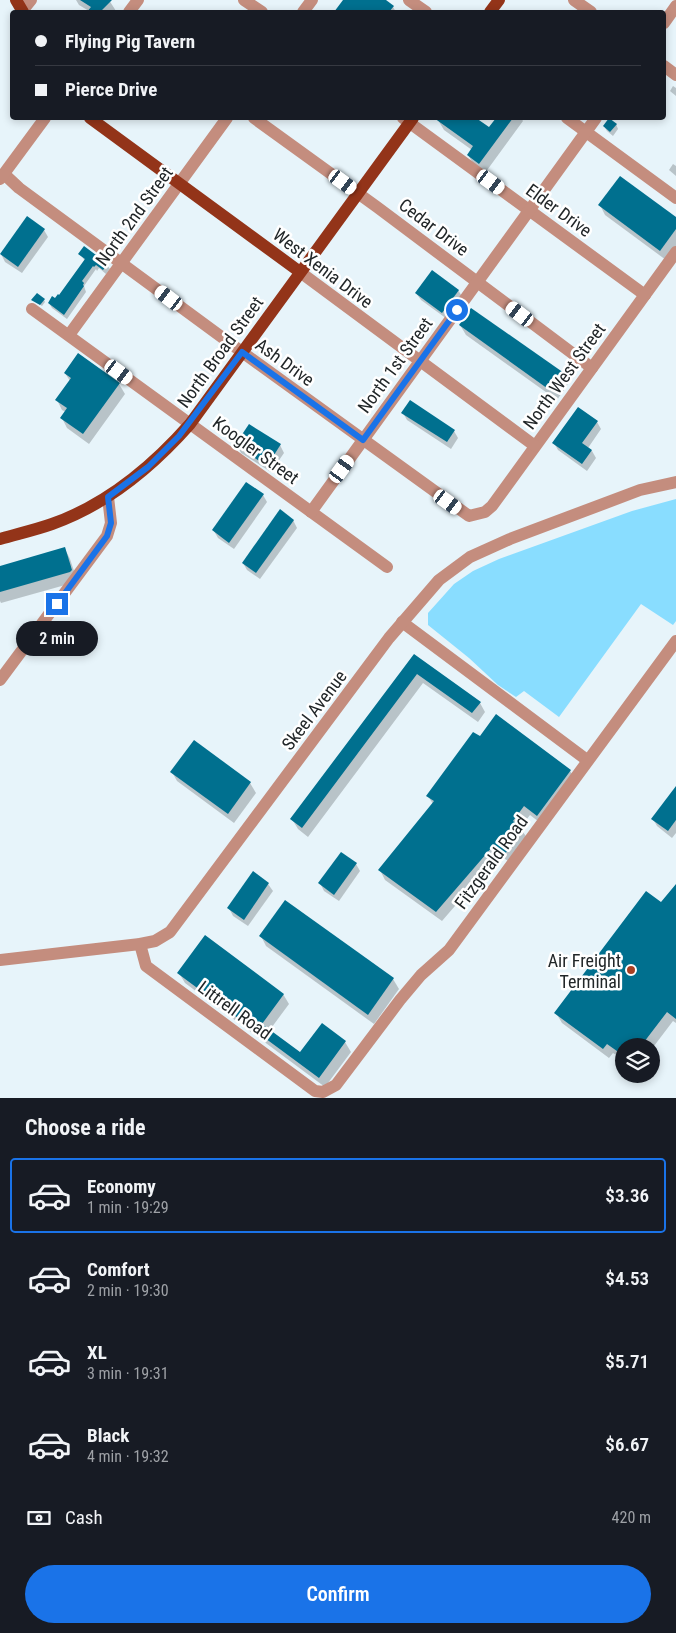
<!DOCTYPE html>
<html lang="en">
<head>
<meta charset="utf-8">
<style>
  :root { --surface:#171b24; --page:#242831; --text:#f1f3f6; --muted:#9ea1a6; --line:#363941; --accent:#1a73e8 }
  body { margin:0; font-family:"Roboto Condensed",sans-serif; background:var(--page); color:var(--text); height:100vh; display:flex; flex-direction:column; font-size:19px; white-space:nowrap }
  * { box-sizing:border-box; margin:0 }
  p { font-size:16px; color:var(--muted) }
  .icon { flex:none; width:28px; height:28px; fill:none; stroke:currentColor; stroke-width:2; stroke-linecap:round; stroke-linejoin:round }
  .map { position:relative; height:1098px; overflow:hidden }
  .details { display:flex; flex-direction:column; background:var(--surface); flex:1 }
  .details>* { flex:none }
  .guide { position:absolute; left:10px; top:10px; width:656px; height:110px; border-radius:5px; box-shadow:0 2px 8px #0003; display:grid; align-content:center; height:110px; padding:0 25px; background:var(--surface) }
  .controls { position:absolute; left:615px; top:1038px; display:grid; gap:10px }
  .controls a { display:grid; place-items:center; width:45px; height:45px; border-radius:50%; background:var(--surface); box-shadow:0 2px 8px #0003; font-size:25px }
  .end { position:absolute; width:22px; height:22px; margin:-11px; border:6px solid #1a73e8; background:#fff; box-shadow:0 0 0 2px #fff }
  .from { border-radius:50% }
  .bubble { position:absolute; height:35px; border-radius:18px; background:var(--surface); box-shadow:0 2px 8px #0003; font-size:16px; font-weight:600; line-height:35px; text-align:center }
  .car { position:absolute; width:15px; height:30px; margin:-15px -8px; border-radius:6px; box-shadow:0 0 4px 1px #0007; background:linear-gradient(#fff 24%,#345 0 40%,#fff 0 76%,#345 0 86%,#fff 0) }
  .guide b { display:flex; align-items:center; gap:18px; height:48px; font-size:19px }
  .guide b+b { border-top:1px solid var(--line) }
  .guide i { width:12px; height:12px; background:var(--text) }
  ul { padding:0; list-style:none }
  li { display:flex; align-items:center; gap:15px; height:75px; margin:0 10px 8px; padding:0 15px; border:2px solid transparent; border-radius:5px }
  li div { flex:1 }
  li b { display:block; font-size:19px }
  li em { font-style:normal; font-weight:600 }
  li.on { border-color:var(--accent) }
  li>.icon { width:45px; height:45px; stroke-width:1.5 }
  h2 { padding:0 25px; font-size:22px; line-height:60px }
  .pay { display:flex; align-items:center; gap:12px; height:55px; padding:0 25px; font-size:19px }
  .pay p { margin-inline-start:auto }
  .button { display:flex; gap:10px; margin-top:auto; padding:10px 25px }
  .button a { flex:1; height:58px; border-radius:30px; background:var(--accent); color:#fff; font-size:20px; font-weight:600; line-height:58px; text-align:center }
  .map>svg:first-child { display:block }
</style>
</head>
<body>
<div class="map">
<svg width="676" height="1098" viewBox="0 0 676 1098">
  <rect width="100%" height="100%" fill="#e7f4fa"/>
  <polygon fill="#89ddff" points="676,499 676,621 673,625 641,604 559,717 524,691 516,697 498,685 469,658 428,625 428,613 454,584 473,571 499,559 632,511"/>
  <g fill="#0003">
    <polygon points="76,0 109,0 116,11 115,12 88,12 89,11 79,5"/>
    <polygon points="345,0 383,0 393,7 396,12 336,12"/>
    <polygon points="673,86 676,88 676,96 670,91"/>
    <polygon points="440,118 474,118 490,129 498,118 521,118 523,121 485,173 474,165 468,155 472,150 444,130 438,120"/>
    <polygon points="616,124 618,129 613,136 607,131 604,126"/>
    <polygon points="673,164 676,166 676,176 669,170"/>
    <polygon points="600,205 676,219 676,246 666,260 605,215"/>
    <polygon points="44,230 48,237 22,273 5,262 1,254"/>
    <polygon points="80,254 107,265 110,269 106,274 99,268 97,271 96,269 84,286 86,292 67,319 52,308 49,303 59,296 85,261"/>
    <polygon points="458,290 463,298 447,319 421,300 416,293"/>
    <polygon points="33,300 44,300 45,302 42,306"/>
    <polygon points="460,325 563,374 568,384 557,400 466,335"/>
    <polygon points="65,373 119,384 125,394 89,444 67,428 62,418 66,412 62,410 57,400 70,381"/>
    <polygon points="403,413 454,431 458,438 451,449 407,420"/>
    <polygon points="597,422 601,429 588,448 592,451 596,458 587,471 558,450 554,443"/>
    <polygon points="237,445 280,445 284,453 271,472 241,453"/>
    <polygon points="263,495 267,502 234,549 218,538 214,531"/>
    <polygon points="293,520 297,528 260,579 247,570 243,563"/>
    <polygon points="65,549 70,559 77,580 76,582 1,603 0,601 0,567"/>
    <polygon points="414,656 480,703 485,712 478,722 423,683 308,837 298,829 292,819"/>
    <polygon points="480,738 570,771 576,780 543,825 530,815 520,828 528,839 511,863 499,855 442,921 385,880 380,870 433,804 428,796"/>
    <polygon points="194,741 250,783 256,793 234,823 177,781 172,772"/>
    <polygon points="676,788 676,833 672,838 657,826 653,819"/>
    <polygon points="356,864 360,871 339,901 324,891 320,883"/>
    <polygon points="268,884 273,891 248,926 233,916 229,908"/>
    <polygon points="676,886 676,1023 673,1021 651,1050 651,1046 624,1046 624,1060 613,1053 609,1058 562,1023 556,1013 662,904"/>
    <polygon points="286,902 393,979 399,989 374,1024 266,946 261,936"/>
    <polygon points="179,973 283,994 289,1004 269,1031 300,1054 345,1042 351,1052 325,1087 185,983"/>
  </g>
  <g fill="#00708f">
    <polygon points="80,0 112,0 100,12 87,12 91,7"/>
    <polygon points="343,0 386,0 394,6 389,12 334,12"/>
    <polygon points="434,118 476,118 489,127 496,118 513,118 479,164 467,155 473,146"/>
    <polygon points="609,118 617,124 610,132 603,126"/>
    <polygon points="620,176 676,217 676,229 660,251 598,205"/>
    <polygon points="27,216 45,229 18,267 0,254"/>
    <polygon points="84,246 108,264 103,270 96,265 94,267 93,266 82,281 84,283 83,285 84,286 64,315 48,303 52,296 55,298 58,294 59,295 85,259 78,254"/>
    <polygon points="432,270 459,290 442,313 415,293"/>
    <polygon points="37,293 45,299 40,305 31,300"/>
    <polygon points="471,308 564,373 551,391 459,325"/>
    <polygon points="78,353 120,383 83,434 60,418 67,408 55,400 71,378 64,373"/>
    <polygon points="410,400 455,430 447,442 401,413"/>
    <polygon points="578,407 598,421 582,443 592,450 582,464 552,443"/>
    <polygon points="249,424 281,444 267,466 235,445"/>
    <polygon points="246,482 264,494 229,543 212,530"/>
    <polygon points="280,509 294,520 256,573 242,563"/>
    <polygon points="65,547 72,570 70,572 0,592 0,566"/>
    <polygon points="414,654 481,702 472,713 417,674 302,828 290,819"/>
    <polygon points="496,714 571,770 537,816 524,806 513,821 523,829 505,854 493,846 436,912 378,870 434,801 426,796 473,732 480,736"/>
    <polygon points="194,740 251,782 228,814 170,772"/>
    <polygon points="676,786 676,820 668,831 651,819"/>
    <polygon points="341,852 357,863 334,895 318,883"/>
    <polygon points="253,871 269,883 244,920 227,908"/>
    <polygon points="676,884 676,1019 667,1012 641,1046 624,1046 624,1056 607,1044 603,1049 554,1013 646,891 661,902"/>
    <polygon points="285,900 394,978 368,1015 259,936"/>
    <polygon points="205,935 284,994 262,1024 300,1052 322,1023 346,1041 319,1078 177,973"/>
  </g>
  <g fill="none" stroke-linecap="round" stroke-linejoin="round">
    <g stroke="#c48d7e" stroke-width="12">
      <polyline points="244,0 262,12"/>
      <polyline points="409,0 426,12"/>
      <polyline points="574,0 591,12"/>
      <polyline points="22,11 31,0"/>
      <polyline points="129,12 138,0"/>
      <polyline points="303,12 312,0"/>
      <polyline points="664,23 676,6"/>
      <polyline points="664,66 676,75"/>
      <polyline points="254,118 377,207 592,368"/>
      <polyline points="403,118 645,295"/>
      <polyline points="567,118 676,198"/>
      <polyline points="4,174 19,188 242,352 469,516 485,512 492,506 676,252"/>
      <polyline points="0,179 45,118"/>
      <polyline points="300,272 535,446"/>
      <polyline points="32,309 387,567"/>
      <polyline points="69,335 227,118"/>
      <polyline points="311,512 596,118"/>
      <polyline points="402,622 587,760"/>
      <polyline points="0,680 107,536 111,523 108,497"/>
      <polyline points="140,944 146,966 315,1091 323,1092 336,1085 400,1000 421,975 449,950 676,641"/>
      <polyline points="0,960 140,944 155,941 170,932 389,638 439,580 470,557 510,539 640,490 676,482"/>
    </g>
    <g stroke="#933419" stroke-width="12">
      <polyline points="16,0 23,12"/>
      <polyline points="490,12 499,0"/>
      <polyline points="90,118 300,272"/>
      <path d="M 0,539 C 17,534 35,530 52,524 C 106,505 152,467 190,424 L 413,118"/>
    </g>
  </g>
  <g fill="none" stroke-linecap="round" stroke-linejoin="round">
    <polyline stroke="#1a73e8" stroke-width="6" points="57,604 107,536 111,523 108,497 148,467 179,436 242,352 363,440 457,310"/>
  </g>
  <circle fill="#a83f22" stroke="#fff" stroke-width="2" cx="631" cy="970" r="5"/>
  <g text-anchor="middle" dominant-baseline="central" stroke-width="5" stroke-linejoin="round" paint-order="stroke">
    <g font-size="18" fill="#212628" stroke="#fff">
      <text transform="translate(559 210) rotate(36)">Elder Drive</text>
      <text transform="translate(134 216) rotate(-54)">North 2nd Street</text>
      <text transform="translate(434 227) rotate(37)">Cedar Drive</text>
      <text transform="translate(323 268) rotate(37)">West Xenia Drive</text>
      <text transform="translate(220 352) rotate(-54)">North Broad Street</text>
      <text transform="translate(285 362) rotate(36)">Ash Drive</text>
      <text transform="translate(395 365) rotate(-54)">North 1st Street</text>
      <text transform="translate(564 376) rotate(-54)">North West Street</text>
      <text transform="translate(256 450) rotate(36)">Koogler Street</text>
      <text transform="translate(314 710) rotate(-53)">Skeel Avenue</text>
      <text transform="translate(491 862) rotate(-54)">Fitzgerald Road</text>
      <text transform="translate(235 1010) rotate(36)">Littrell Road</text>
    </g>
    <g font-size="18" fill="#212628" stroke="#fff" text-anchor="end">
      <text x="621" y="960">Air Freight<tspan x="621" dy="21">Terminal</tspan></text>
    </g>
  </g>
</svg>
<div class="controls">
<a><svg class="icon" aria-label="layers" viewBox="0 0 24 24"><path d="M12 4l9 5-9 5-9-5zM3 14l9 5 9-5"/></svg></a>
</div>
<i class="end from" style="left:457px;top:310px"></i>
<i class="end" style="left:57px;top:604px"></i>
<div class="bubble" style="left:16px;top:621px;width:82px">2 min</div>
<i class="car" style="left:343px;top:182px;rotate:126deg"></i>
<i class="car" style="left:491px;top:182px;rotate:126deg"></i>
<i class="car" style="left:169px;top:298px;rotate:307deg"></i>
<i class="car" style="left:520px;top:314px;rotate:307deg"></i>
<i class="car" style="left:119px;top:372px;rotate:126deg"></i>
<i class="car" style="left:342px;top:469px;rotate:36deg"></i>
<i class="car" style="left:448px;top:502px;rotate:126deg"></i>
<div class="guide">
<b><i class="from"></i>Flying Pig Tavern</b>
<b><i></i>Pierce Drive</b>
</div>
</div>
<section class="details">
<h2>Choose a ride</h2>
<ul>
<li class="on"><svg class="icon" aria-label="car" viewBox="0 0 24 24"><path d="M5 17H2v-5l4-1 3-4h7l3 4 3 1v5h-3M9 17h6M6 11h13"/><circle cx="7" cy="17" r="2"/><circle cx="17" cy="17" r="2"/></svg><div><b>Economy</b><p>1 min · 19:29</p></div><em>$3.36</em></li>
<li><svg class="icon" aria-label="car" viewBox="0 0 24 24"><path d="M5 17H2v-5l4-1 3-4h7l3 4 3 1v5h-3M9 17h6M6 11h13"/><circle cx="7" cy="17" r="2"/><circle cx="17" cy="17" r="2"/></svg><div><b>Comfort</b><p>2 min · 19:30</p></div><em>$4.53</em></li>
<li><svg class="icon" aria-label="car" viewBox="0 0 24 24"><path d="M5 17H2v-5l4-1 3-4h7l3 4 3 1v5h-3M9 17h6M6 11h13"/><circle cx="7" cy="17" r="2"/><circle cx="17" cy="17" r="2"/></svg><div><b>XL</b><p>3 min · 19:31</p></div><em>$5.71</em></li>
<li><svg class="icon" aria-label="car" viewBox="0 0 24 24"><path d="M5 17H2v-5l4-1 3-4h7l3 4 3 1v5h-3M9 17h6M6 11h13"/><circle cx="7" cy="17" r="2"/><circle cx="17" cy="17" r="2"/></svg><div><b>Black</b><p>4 min · 19:32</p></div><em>$6.67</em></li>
</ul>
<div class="pay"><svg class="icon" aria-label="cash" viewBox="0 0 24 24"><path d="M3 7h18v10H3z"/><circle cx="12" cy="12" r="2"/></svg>Cash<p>420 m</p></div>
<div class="button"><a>Confirm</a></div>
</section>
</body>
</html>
